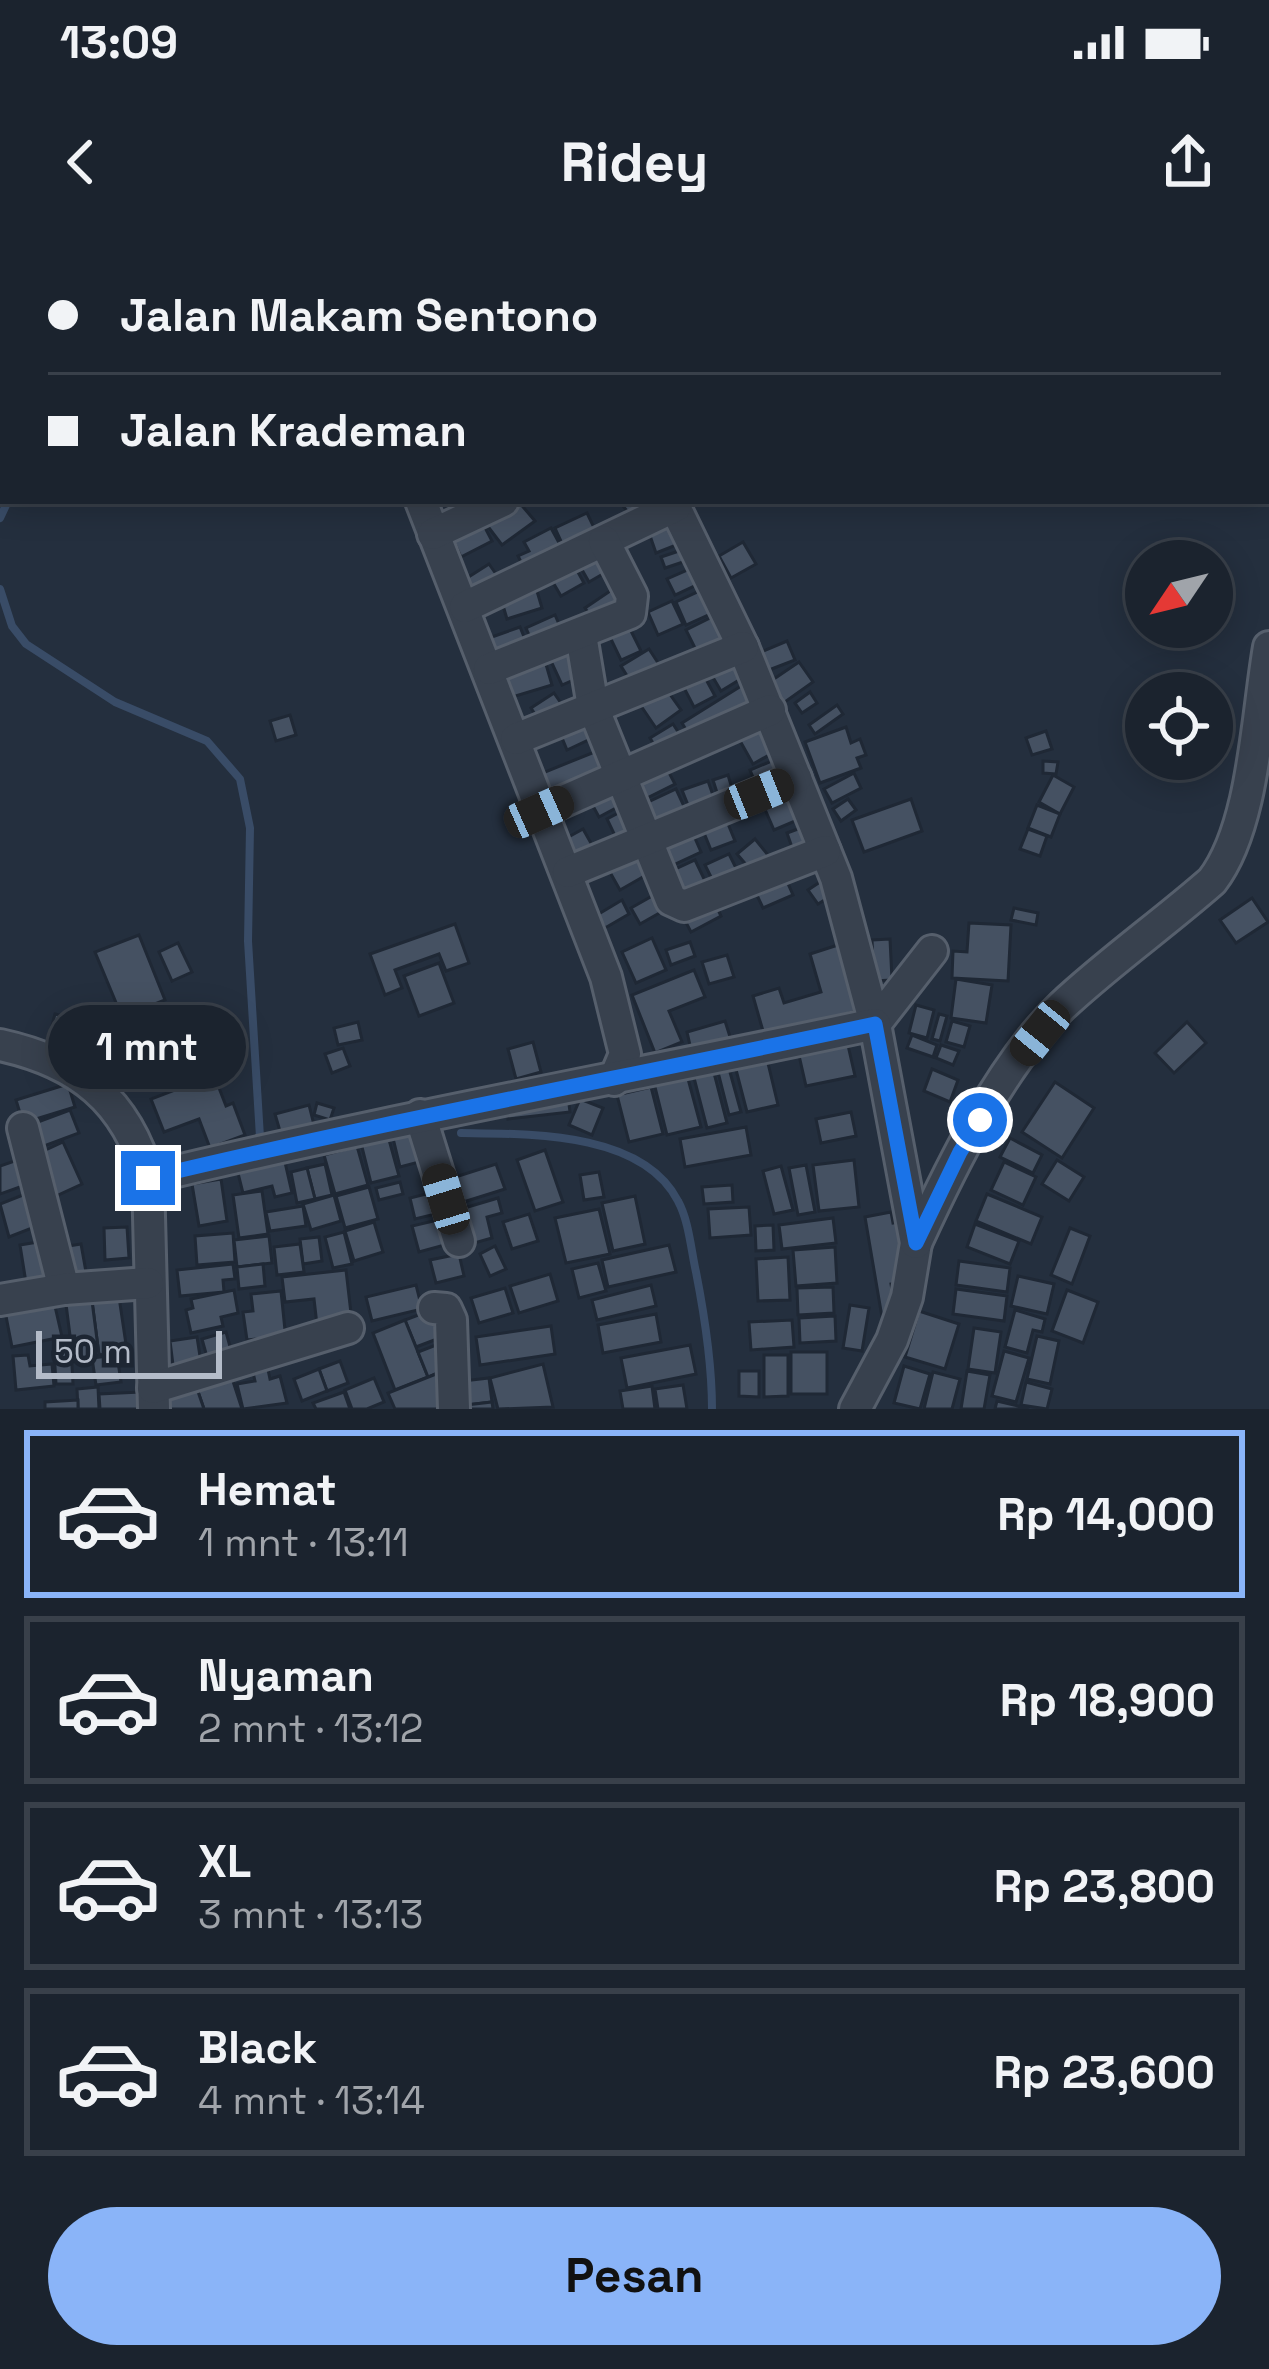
<!DOCTYPE html>
<html lang="id">
<head>
<meta charset="utf-8">
<style>
  :root { --surface:#1b232e; --page:#242b36; --text:#f1f3f6; --muted:#a0a4aa; --line:#39404a; --accent:#8ab4f8 }
  body { margin:0; font-family:"Space Grotesk",sans-serif; background:var(--page); color:var(--text); height:100vh; display:flex; flex-direction:column; font-size:45px; white-space:nowrap }
  * { box-sizing:border-box; margin:0 }
  p { font-size:39px; color:var(--muted) }
  .icon { flex:none; width:66px; height:66px; fill:none; stroke:currentColor; stroke-width:2; stroke-linecap:round; stroke-linejoin:round }
  .map { position:relative; height:1169px; overflow:hidden }
  .sheet { display:flex; flex-direction:column; background:var(--surface); flex:1 }
  .sheet>* { flex:none }
  .banner { position:absolute; left:0px; top:0px; width:1269px; height:264px; box-shadow:0 6px 30px #0003,0 0 0 3px var(--line); display:grid; align-content:center; height:264px; padding:0 48px; background:var(--surface) }
  .needle { width:78px; rotate:235deg }
  .fabs { position:absolute; left:1125px; top:300px; display:grid; gap:24px }
  .fabs a { display:grid; place-items:center; width:108px; height:108px; border-radius:50%; background:var(--surface); box-shadow:0 6px 30px #0003,0 0 0 3px var(--line); font-size:60px }
  .scale { position:absolute; left:36px; bottom:30px; width:186px; box-sizing:border-box; padding-left:12px; border:6px solid #b4bcc9; border-top:0; font-size:33px; line-height:42px; white-space:nowrap; color:#b4bcc9; -webkit-text-stroke:9px #1d2633; paint-order:stroke }
  .end { position:absolute; width:54px; height:54px; margin:-27px; border:15px solid #1a73e8; background:#fff; box-shadow:0 0 0 6px #fff }
  .from { border-radius:50% }
  .bubble { position:absolute; height:84px; border-radius:42px; background:var(--surface); box-shadow:0 6px 30px #0003,0 0 0 3px var(--line); font-size:39px; font-weight:800; line-height:84px; text-align:center }
  .car { position:absolute; width:36px; height:72px; margin:-36px -18px; border-radius:15px; box-shadow:0 0 9px 3px #0007; background:linear-gradient(#222 24%,#8ab4d8 0 40%,#222 0 76%,#8ab4d8 0 86%,#222 0) }
  .banner b { display:flex; align-items:center; gap:42px; height:114px; font-size:45px }
  .banner b+b { border-top:3px solid var(--line) }
  .banner i { width:30px; height:30px; background:var(--text) }
  ul { padding:21px 0 0; list-style:none }
  li { display:flex; align-items:center; gap:36px; height:168px; margin:0 24px 18px; padding:0 24px; border:6px solid var(--line); border-radius:0px }
  li div { flex:1 }
  li b { display:block; font-size:45px }
  li em { font-style:normal; font-weight:800 }
  li.selected { border-color:var(--accent) }
  li>.icon { width:108px; height:108px; stroke-width:1.5 }
  .button { display:flex; gap:24px; margin-top:auto; padding:24px 48px }
  .button a { flex:1; height:138px; border-radius:72px; background:var(--accent); color:#111; font-size:48px; font-weight:800; line-height:138px; text-align:center }
  .status { display:flex; justify-content:space-between; align-items:center; height:84px; padding:0 60px; background:var(--surface); direction:ltr }
  .status svg { height:33px; fill:currentColor }
  header { display:flex; justify-content:space-between; align-items:center; height:156px; padding:0 48px; background:var(--surface); font-size:54px; font-weight:800 }
  .map>svg:first-child { display:block }
</style>
</head>
<body>
<div class="status"><b>13:09</b><svg viewBox="0 0 49 12"><path d="M0 12V9h3v3zM5 12V6h3v6zM10 12V3h3v9zM15 12V0h3v12zM26 1h20v11H26zM47 4h2v5h-2z"/></svg></div>
<header><svg class="icon" aria-label="back" viewBox="0 0 24 24"><path d="M15 5l-7 7 7 7"/></svg>Ridey<svg class="icon" aria-label="share" viewBox="0 0 24 24"><path d="M12 15V3M7 8l5-5 5 5M5 13v7h14v-7"/></svg></header>
<div class="map">
<svg width="1269" height="1169" viewBox="0 0 1269 1169">
  <rect width="100%" height="100%" fill="#242f3e"/>
  <g fill="none" stroke-linecap="round" stroke-linejoin="round">
    <g stroke="#394c67" stroke-width="8">
      <polyline points="0,159 3,167"/>
      <polyline points="0,278 8,261"/>
      <polyline points="0,349 12,386 26,404 115,462 207,501 240,539 250,588 248,701 260,897"/>
      <path d="M 461,893 C 528,894 642,891 678,961 C 689,981 691,1010 696,1032 C 705,1078 712,1123 712,1169"/>
    </g>
  </g>
  <g fill="#455162" stroke="#1f2835" stroke-width="3">
    <polygon points="518,261 535,281 502,305 486,284"/>
    <polygon points="619,261 647,261 652,267 636,282"/>
    <polygon points="587,273 598,296 566,312 555,288"/>
    <polygon points="675,277 684,302 656,313 647,287"/>
    <polygon points="480,278 492,301 461,317 450,293"/>
    <polygon points="551,288 564,312 525,330 518,316 529,311 524,302"/>
    <polygon points="743,302 756,324 731,338 719,316"/>
    <polygon points="685,309 689,320 665,328 661,317"/>
    <polygon points="596,310 608,331 589,342 577,321"/>
    <polygon points="489,324 503,344 479,359 467,338"/>
    <polygon points="574,325 584,343 561,356 551,339"/>
    <polygon points="699,325 707,340 675,355 667,339"/>
    <polygon points="534,341 542,368 507,379 499,352"/>
    <polygon points="616,347 627,364 597,385 585,368"/>
    <polygon points="706,348 717,371 686,385 676,362"/>
    <polygon points="672,361 683,384 658,395 648,372"/>
    <polygon points="718,374 733,408 702,422 686,390"/>
    <polygon points="555,375 562,391 533,404 526,388"/>
    <polygon points="627,383 641,411 621,420 608,393"/>
    <polygon points="520,387 529,409 498,421 489,398"/>
    <polygon points="787,401 795,420 769,430 761,412"/>
    <polygon points="575,407 587,434 562,445 550,419"/>
    <polygon points="649,409 662,429 634,447 621,426"/>
    <polygon points="543,414 552,445 509,458 499,427"/>
    <polygon points="734,420 744,437 721,451 711,434"/>
    <polygon points="799,422 813,442 782,464 768,443"/>
    <polygon points="702,432 715,456 694,467 682,444"/>
    <polygon points="746,443 757,461 693,501 682,483"/>
    <polygon points="664,446 681,470 656,488 639,463"/>
    <polygon points="810,452 817,463 802,473 795,463"/>
    <polygon points="554,453 565,469 542,485 531,468"/>
    <polygon points="837,465 843,474 815,494 809,485"/>
    <polygon points="290,475 296,495 276,501 270,481"/>
    <polygon points="594,476 603,493 567,510 560,493"/>
    <polygon points="673,484 684,501 661,516 650,498"/>
    <polygon points="765,485 778,510 753,524 739,499"/>
    <polygon points="846,487 851,503 860,499 866,515 857,518 861,528 820,543 805,502"/>
    <polygon points="1046,491 1052,509 1032,515 1026,498"/>
    <polygon points="607,507 618,534 551,560 540,534"/>
    <polygon points="784,516 792,535 758,549 750,530"/>
    <polygon points="1043,521 1058,522 1056,534 1043,533"/>
    <polygon points="666,527 675,544 643,560 634,543"/>
    <polygon points="854,533 861,548 832,563 824,549"/>
    <polygon points="728,535 734,555 719,559 713,540"/>
    <polygon points="1053,535 1074,547 1060,574 1039,562"/>
    <polygon points="618,541 629,561 599,577 588,557"/>
    <polygon points="708,541 715,561 690,570 682,550"/>
    <polygon points="793,544 807,576 774,590 760,558"/>
    <polygon points="676,549 689,577 657,592 644,564"/>
    <polygon points="848,559 856,570 841,581 833,569"/>
    <polygon points="911,559 922,591 864,612 852,580"/>
    <polygon points="1037,565 1060,574 1051,597 1028,588"/>
    <polygon points="628,568 640,591 618,602 607,579"/>
    <polygon points="726,579 735,601 711,610 702,588"/>
    <polygon points="806,586 814,609 795,616 787,593"/>
    <polygon points="690,587 701,612 671,626 660,600"/>
    <polygon points="583,589 596,612 575,623 563,600"/>
    <polygon points="1028,589 1047,596 1040,616 1020,609"/>
    <polygon points="755,599 772,620 755,635 737,614"/>
    <polygon points="642,607 655,630 620,650 607,627"/>
    <polygon points="729,614 738,632 714,643 705,625"/>
    <polygon points="695,620 707,645 680,657 669,632"/>
    <polygon points="829,636 839,651 818,664 808,650"/>
    <polygon points="785,637 793,655 763,668 755,651"/>
    <polygon points="661,651 670,667 640,684 631,668"/>
    <polygon points="1252,658 1268,682 1236,703 1220,680"/>
    <polygon points="713,659 721,676 691,692 682,675"/>
    <polygon points="622,660 629,674 605,688 597,675"/>
    <polygon points="1014,668 1038,673 1036,685 1011,680"/>
    <polygon points="969,683 1011,685 1008,741 952,738 953,711 967,712"/>
    <polygon points="455,684 469,723 446,731 439,714 395,730 402,748 385,755 370,714"/>
    <polygon points="139,695 165,760 122,777 95,712"/>
    <polygon points="652,698 666,730 636,743 622,712"/>
    <polygon points="890,699 892,740 874,741 872,700"/>
    <polygon points="690,702 695,716 671,725 666,710"/>
    <polygon points="178,703 192,732 172,741 159,712"/>
    <polygon points="841,704 860,770 765,798 753,756 779,748 784,763 821,752 810,714"/>
    <polygon points="727,715 734,737 709,744 702,722"/>
    <polygon points="439,723 454,763 419,776 404,736"/>
    <polygon points="694,730 705,757 669,771 682,802 655,813 632,755"/>
    <polygon points="956,739 992,745 986,783 951,778"/>
    <polygon points="916,765 934,770 927,798 909,793"/>
    <polygon points="55,774 83,781 78,799 50,793"/>
    <polygon points="939,774 947,776 940,801 932,799"/>
    <polygon points="725,781 732,803 692,814 687,792"/>
    <polygon points="952,781 970,786 964,807 946,802"/>
    <polygon points="358,782 362,800 338,805 334,788"/>
    <polygon points="1187,782 1206,803 1174,833 1155,813"/>
    <polygon points="912,795 937,805 933,817 907,808"/>
    <polygon points="847,801 855,836 806,846 798,811"/>
    <polygon points="533,802 541,832 516,839 508,809"/>
    <polygon points="941,805 959,811 953,825 936,818"/>
    <polygon points="343,808 350,826 332,833 325,814"/>
    <polygon points="766,815 778,865 747,872 734,822"/>
    <polygon points="728,825 741,872 729,875 717,828"/>
    <polygon points="713,829 727,883 707,888 693,834"/>
    <polygon points="932,829 958,840 950,862 924,851"/>
    <polygon points="214,835 226,866 233,863 245,895 210,908 199,879 164,892 151,859"/>
    <polygon points="687,835 701,887 667,895 654,843"/>
    <polygon points="1055,842 1094,868 1062,918 1022,892"/>
    <polygon points="68,844 75,867 23,883 16,860"/>
    <polygon points="651,847 663,894 629,902 617,855"/>
    <polygon points="568,856 570,872 508,879 507,863"/>
    <polygon points="580,859 603,868 592,895 569,885"/>
    <polygon points="317,863 334,868 330,880 314,875"/>
    <polygon points="309,865 315,889 282,898 275,874"/>
    <polygon points="70,870 79,893 36,909 27,886"/>
    <polygon points="851,872 856,896 821,903 816,879"/>
    <polygon points="746,887 751,915 685,927 680,899"/>
    <polygon points="416,893 423,921 400,927 393,898"/>
    <polygon points="388,896 399,936 371,943 361,903"/>
    <polygon points="1010,898 1042,915 1033,933 1000,917"/>
    <polygon points="63,902 82,944 56,956 37,914"/>
    <polygon points="357,906 368,945 335,954 324,915"/>
    <polygon points="545,910 563,962 535,971 517,920"/>
    <polygon points="26,917 34,942 0,954 0,926"/>
    <polygon points="284,918 292,953 275,957 272,946 243,953 237,929"/>
    <polygon points="854,920 859,967 819,971 813,925"/>
    <polygon points="1057,920 1084,937 1069,961 1042,944"/>
    <polygon points="1004,922 1036,937 1023,965 991,950"/>
    <polygon points="325,924 332,955 315,959 307,928"/>
    <polygon points="496,924 505,949 457,964 449,939"/>
    <polygon points="806,925 815,972 798,975 789,928"/>
    <polygon points="781,926 793,970 774,974 763,931"/>
    <polygon points="307,928 315,959 297,963 291,932"/>
    <polygon points="599,932 604,957 584,960 580,935"/>
    <polygon points="221,939 227,981 199,986 192,944"/>
    <polygon points="400,942 403,954 379,960 376,948"/>
    <polygon points="732,945 733,962 704,964 702,947"/>
    <polygon points="369,947 378,979 345,988 336,956"/>
    <polygon points="33,951 45,983 9,997 0,964"/>
    <polygon points="262,951 268,994 239,998 233,955"/>
    <polygon points="438,951 444,972 415,979 410,958"/>
    <polygon points="987,954 1042,977 1031,1004 976,981"/>
    <polygon points="334,955 341,981 311,990 303,964"/>
    <polygon points="635,956 645,1004 613,1011 602,963"/>
    <polygon points="498,958 502,973 487,977 492,998 471,1004 461,969"/>
    <polygon points="303,966 306,986 270,991 266,972"/>
    <polygon points="749,967 751,995 710,998 708,969"/>
    <polygon points="599,969 610,1014 566,1023 555,978"/>
    <polygon points="891,972 893,983 899,982 910,1041 891,1044 896,1074 882,1077 865,977"/>
    <polygon points="529,974 538,1001 512,1009 503,982"/>
    <polygon points="446,978 452,1003 419,1012 412,986"/>
    <polygon points="833,978 836,1003 782,1009 779,985"/>
    <polygon points="374,982 383,1012 354,1021 345,991"/>
    <polygon points="975,984 1019,1001 1010,1024 967,1007"/>
    <polygon points="773,985 774,1010 756,1011 755,986"/>
    <polygon points="127,987 129,1018 105,1020 104,988"/>
    <polygon points="1070,988 1090,996 1072,1044 1051,1035"/>
    <polygon points="344,992 352,1024 333,1028 325,997"/>
    <polygon points="233,993 235,1022 197,1025 195,996"/>
    <polygon points="269,996 272,1023 237,1027 234,1000"/>
    <polygon points="319,997 322,1021 303,1024 300,999"/>
    <polygon points="50,1000 58,1043 27,1049 20,1005"/>
    <polygon points="81,1004 86,1032 67,1036 62,1007"/>
    <polygon points="300,1004 304,1032 277,1035 274,1007"/>
    <polygon points="669,1005 676,1032 608,1047 602,1020"/>
    <polygon points="495,1006 506,1029 490,1036 480,1014"/>
    <polygon points="835,1007 837,1043 796,1046 793,1010"/>
    <polygon points="459,1014 464,1036 436,1043 430,1020"/>
    <polygon points="788,1017 790,1060 758,1061 756,1019"/>
    <polygon points="959,1021 1010,1028 1007,1052 956,1045"/>
    <polygon points="598,1023 606,1051 579,1058 572,1029"/>
    <polygon points="233,1024 235,1039 223,1040 224,1052 180,1056 177,1030"/>
    <polygon points="263,1024 265,1046 239,1049 237,1027"/>
    <polygon points="346,1030 352,1082 317,1085 314,1059 285,1062 282,1037"/>
    <polygon points="550,1034 558,1061 519,1073 510,1046"/>
    <polygon points="1018,1036 1054,1044 1047,1074 1011,1066"/>
    <polygon points="416,1045 422,1069 372,1081 366,1057"/>
    <polygon points="651,1045 656,1066 597,1080 592,1060"/>
    <polygon points="833,1047 834,1073 798,1075 797,1048"/>
    <polygon points="505,1048 513,1073 479,1083 471,1058"/>
    <polygon points="956,1049 1007,1056 1004,1081 953,1074"/>
    <polygon points="234,1050 238,1073 221,1077 223,1086 191,1093 186,1070 193,1068 191,1059"/>
    <polygon points="1067,1050 1098,1062 1083,1103 1052,1091"/>
    <polygon points="281,1051 286,1100 260,1106 257,1099 247,1100 243,1072 253,1071 251,1054"/>
    <polygon points="119,1057 127,1111 99,1115 92,1061"/>
    <polygon points="92,1061 99,1115 73,1119 66,1064"/>
    <polygon points="54,1062 62,1097 12,1107 5,1071"/>
    <polygon points="850,1065 869,1068 862,1111 843,1108"/>
    <polygon points="434,1069 445,1096 416,1107 405,1080"/>
    <polygon points="1015,1070 1045,1079 1042,1092 1033,1090 1027,1113 1005,1107"/>
    <polygon points="919,1071 959,1084 945,1129 905,1117"/>
    <polygon points="656,1074 661,1102 603,1113 598,1085"/>
    <polygon points="835,1076 836,1101 800,1103 799,1078"/>
    <polygon points="405,1080 428,1137 395,1150 373,1093"/>
    <polygon points="792,1080 794,1107 751,1110 749,1082"/>
    <polygon points="551,1086 555,1114 480,1125 476,1097"/>
    <polygon points="974,1088 1001,1092 995,1133 968,1129"/>
    <polygon points="226,1092 234,1121 210,1128 202,1099"/>
    <polygon points="1037,1096 1059,1101 1050,1144 1027,1139"/>
    <polygon points="197,1097 202,1129 174,1133 170,1101"/>
    <polygon points="436,1105 446,1129 428,1137 418,1112"/>
    <polygon points="690,1105 696,1134 627,1148 621,1118"/>
    <polygon points="71,1108 73,1144 56,1144 54,1109"/>
    <polygon points="1004,1111 1029,1118 1016,1162 992,1156"/>
    <rect x="791" y="1112" width="36" height="42"/>
    <polygon points="28,1115 30,1126 52,1124 54,1146 16,1150 13,1116"/>
    <polygon points="117,1115 121,1142 96,1145 92,1118"/>
    <polygon points="764,1115 788,1115 788,1156 764,1157"/>
    <polygon points="266,1120 270,1139 280,1136 287,1163 243,1169 237,1144 255,1141 251,1124"/>
    <polygon points="340,1121 348,1143 327,1151 319,1129"/>
    <polygon points="543,1124 553,1167 498,1169 490,1138"/>
    <polygon points="904,1126 930,1134 920,1169 894,1163"/>
    <polygon points="319,1129 327,1151 302,1161 294,1139"/>
    <polygon points="739,1131 759,1131 759,1157 739,1156"/>
    <polygon points="967,1131 990,1135 984,1169 961,1169"/>
    <polygon points="230,1132 242,1169 204,1169 195,1143"/>
    <polygon points="933,1132 960,1139 952,1169 924,1169"/>
    <polygon points="436,1134 448,1164 436,1169 395,1169 388,1153"/>
    <polygon points="374,1138 384,1162 367,1169 352,1169 345,1150"/>
    <polygon points="489,1138 492,1162 466,1165 463,1141"/>
    <polygon points="1026,1142 1052,1149 1047,1169 1021,1165"/>
    <polygon points="195,1143 204,1169 169,1169 163,1154"/>
    <polygon points="683,1145 687,1169 658,1169 655,1149"/>
    <polygon points="652,1146 655,1169 623,1169 620,1151"/>
    <polygon points="98,1147 99,1169 78,1169 77,1149"/>
    <polygon points="141,1152 142,1169 100,1169 99,1154"/>
    <polygon points="344,1152 350,1169 316,1169 313,1163"/>
    <polygon points="78,1160 78,1169 45,1169 45,1162"/>
    <polygon points="997,1161 1027,1168 1026,1169 995,1169"/>
    <polygon points="492,1162 493,1169 466,1169 466,1165"/>
  </g>
  <g fill="none" stroke-linecap="round" stroke-linejoin="round">
    <g stroke="#565f6c" stroke-width="36">
      <g id="minor">
        <polyline points="479,3 481,0"/>
        <polyline points="421,261 606,737 625,814 614,840"/>
        <polyline points="672,261 743,407 836,638 875,784 932,711"/>
        <polyline points="433,294 503,261"/>
        <polyline points="465,367 676,266"/>
        <polyline points="581,395 593,467 671,660 684,666 825,611"/>
        <polyline points="489,429 630,373 632,356 604,301"/>
        <polyline points="516,499 743,407"/>
        <polyline points="539,572 770,470"/>
        <polyline points="568,632 796,538"/>
        <path d="M 0,805 C 78,822 127,860 148,938 L 154,1169"/>
        <polyline points="420,875 459,1001"/>
        <polyline points="23,888 64,1049"/>
        <path d="M 148,938 C 389,879 633,836 875,784 L 916,1003 L 907,1057 L 892,1100 L 855,1169"/>
        <path d="M 916,1003 C 951,927 1001,824 1062,766 C 1109,722 1163,684 1212,641 C 1254,587 1257,476 1269,407"/>
        <polyline points="0,1060 64,1049 148,1043"/>
        <polyline points="434,1068 446,1069 451,1080 454,1169"/>
        <polyline points="153,1148 348,1088"/>
      </g>
    </g>
    <use href="#minor" stroke="#38414e" stroke-width="30"/>
  </g>
  <g fill="none" stroke-linecap="round" stroke-linejoin="round">
    <path stroke="#1a73e8" stroke-width="15" d="M 148,938 C 389,880 633,836 875,784 L 916,1003 L 960,912 L 980,880"/>
  </g>
</svg>
<div class="fabs">
<a><svg class="needle" viewBox="-14 -14 28 28"><path d="M0-13l5 13h-10z" fill="#e53935"/><path d="M0 13l5-13h-10z" fill="#a0a4aa"/></svg></a>
<a><svg class="icon" aria-label="locate" viewBox="0 0 24 24"><circle cx="12" cy="12" r="6"/><path d="M12 2v4M12 18v4M2 12h4M18 12h4"/></svg></a>
</div>
<div class="scale">50 m</div>
<i class="end from" style="left:980px;top:880px"></i>
<i class="end" style="left:148px;top:938px"></i>
<div class="bubble" style="left:48px;top:765px;width:198px">1 mnt</div>
<i class="car" style="left:759px;top:554px;rotate:68deg"></i>
<i class="car" style="left:539px;top:572px;rotate:66deg"></i>
<i class="car" style="left:1040px;top:793px;rotate:219deg"></i>
<i class="car" style="left:446px;top:959px;rotate:343deg"></i>
<div class="banner">
<b><i class="from"></i>Jalan Makam Sentono</b>
<b><i></i>Jalan Krademan</b>
</div>
</div>
<section class="sheet">
<ul>
<li class="selected"><svg class="icon" aria-label="car" viewBox="0 0 24 24"><path d="M5 17H2v-5l4-1 3-4h7l3 4 3 1v5h-3M9 17h6M6 11h13"/><circle cx="7" cy="17" r="2"/><circle cx="17" cy="17" r="2"/></svg><div><b>Hemat</b><p>1 mnt · 13:11</p></div><em>Rp 14,000</em></li>
<li><svg class="icon" aria-label="car" viewBox="0 0 24 24"><path d="M5 17H2v-5l4-1 3-4h7l3 4 3 1v5h-3M9 17h6M6 11h13"/><circle cx="7" cy="17" r="2"/><circle cx="17" cy="17" r="2"/></svg><div><b>Nyaman</b><p>2 mnt · 13:12</p></div><em>Rp 18,900</em></li>
<li><svg class="icon" aria-label="car" viewBox="0 0 24 24"><path d="M5 17H2v-5l4-1 3-4h7l3 4 3 1v5h-3M9 17h6M6 11h13"/><circle cx="7" cy="17" r="2"/><circle cx="17" cy="17" r="2"/></svg><div><b>XL</b><p>3 mnt · 13:13</p></div><em>Rp 23,800</em></li>
<li><svg class="icon" aria-label="car" viewBox="0 0 24 24"><path d="M5 17H2v-5l4-1 3-4h7l3 4 3 1v5h-3M9 17h6M6 11h13"/><circle cx="7" cy="17" r="2"/><circle cx="17" cy="17" r="2"/></svg><div><b>Black</b><p>4 mnt · 13:14</p></div><em>Rp 23,600</em></li>
</ul>
<div class="button"><a>Pesan</a></div>
</section>
</body>
</html>
